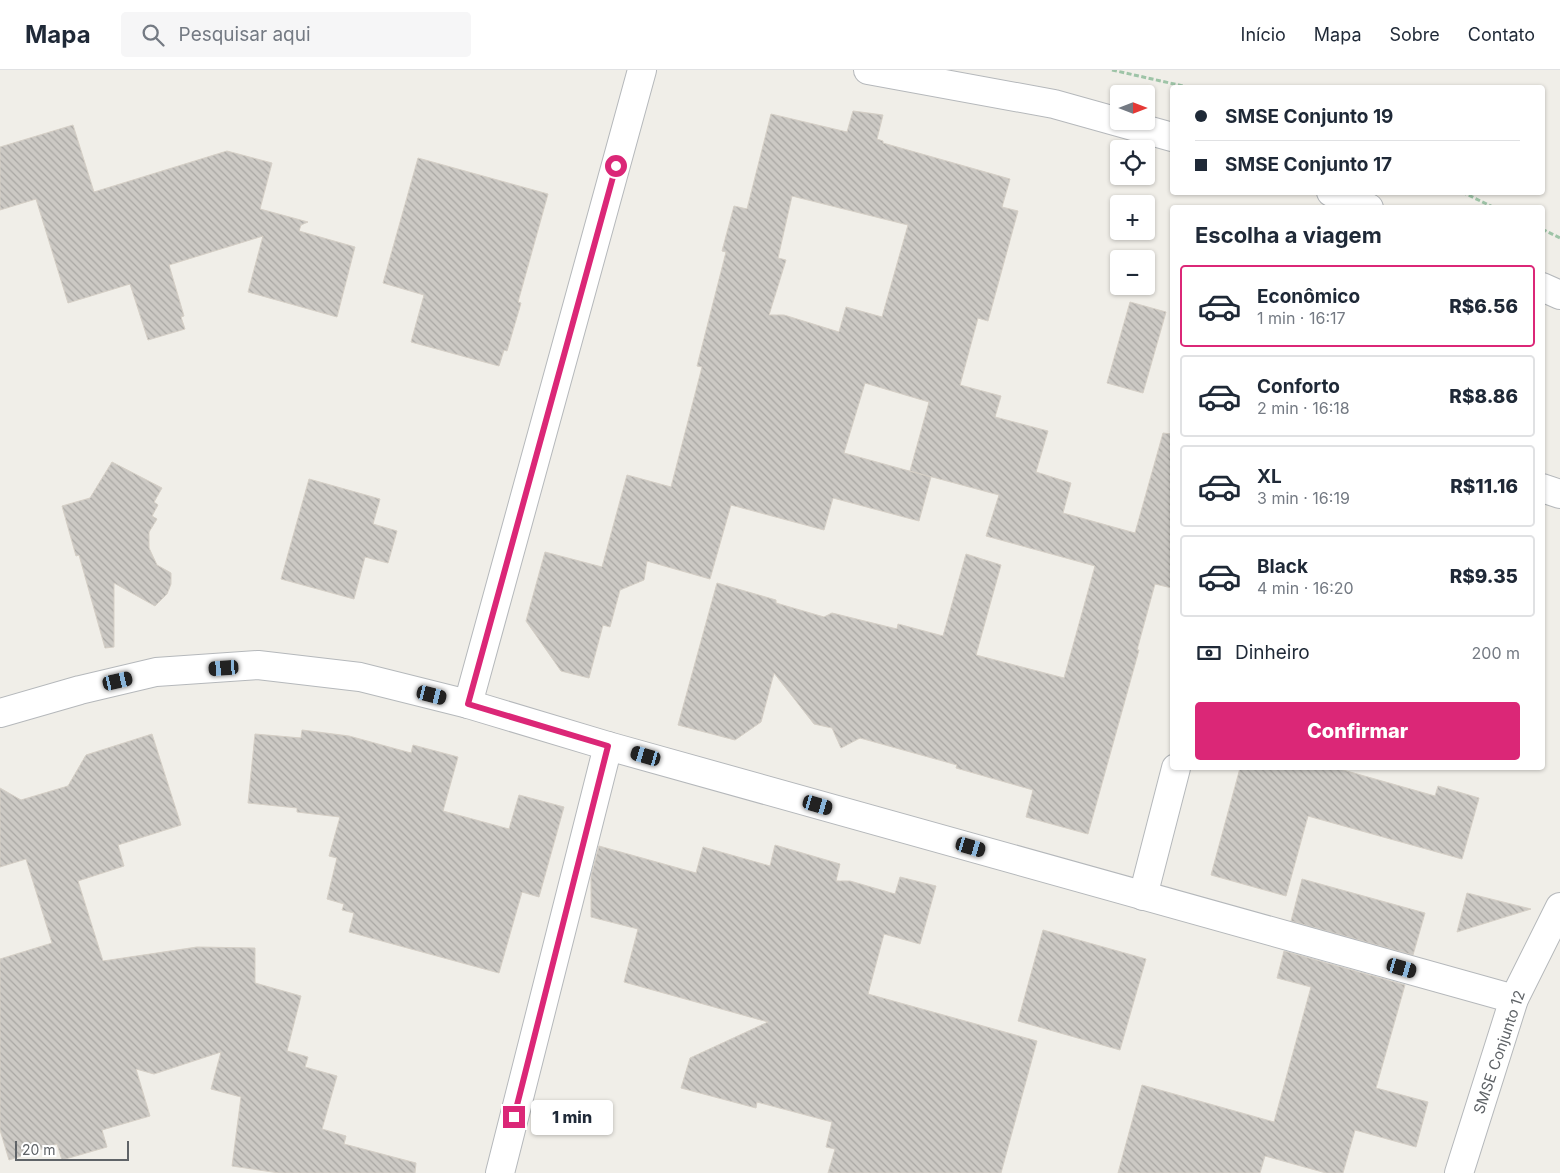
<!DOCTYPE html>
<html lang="pt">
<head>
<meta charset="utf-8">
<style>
  :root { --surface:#fff; --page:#f6f6f7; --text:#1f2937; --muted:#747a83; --line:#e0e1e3; --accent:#db2777 }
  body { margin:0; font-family:Inter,sans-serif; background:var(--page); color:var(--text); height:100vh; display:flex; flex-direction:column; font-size:19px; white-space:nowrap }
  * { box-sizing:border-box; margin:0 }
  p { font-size:16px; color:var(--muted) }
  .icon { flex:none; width:28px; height:28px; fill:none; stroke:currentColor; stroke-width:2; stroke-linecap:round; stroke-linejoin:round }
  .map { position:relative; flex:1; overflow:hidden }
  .sheet { position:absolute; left:1170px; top:135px; width:375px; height:565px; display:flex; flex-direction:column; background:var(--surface); border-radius:5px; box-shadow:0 1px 4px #0004 }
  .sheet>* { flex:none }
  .top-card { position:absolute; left:1170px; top:15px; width:375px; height:110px; border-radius:5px; box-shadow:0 1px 4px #0004; display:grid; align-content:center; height:110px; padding:0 25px; background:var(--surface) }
  .needle { width:32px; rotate:90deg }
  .tools { position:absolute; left:1110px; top:15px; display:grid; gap:10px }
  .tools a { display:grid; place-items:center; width:45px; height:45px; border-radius:5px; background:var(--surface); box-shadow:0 1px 4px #0004; font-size:25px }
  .scale { position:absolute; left:15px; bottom:12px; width:114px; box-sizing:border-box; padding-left:5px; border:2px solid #5f6367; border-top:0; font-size:14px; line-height:18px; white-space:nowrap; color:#5f6367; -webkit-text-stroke:4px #fff; paint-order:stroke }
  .end { position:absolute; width:22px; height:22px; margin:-11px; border:6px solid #db2777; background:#fff; box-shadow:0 0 0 2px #fff }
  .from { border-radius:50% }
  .bubble { position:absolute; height:35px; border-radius:5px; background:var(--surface); box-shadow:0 1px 4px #0004; font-size:16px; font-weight:800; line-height:35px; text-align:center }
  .car { position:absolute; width:15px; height:30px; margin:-15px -8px; border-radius:6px; box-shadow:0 0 4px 1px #0007; background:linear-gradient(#222 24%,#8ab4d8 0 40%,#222 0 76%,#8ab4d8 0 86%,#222 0) }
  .top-card b { display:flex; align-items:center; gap:18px; height:48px; font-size:19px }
  .top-card b+b { border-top:1px solid var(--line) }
  .top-card i { width:12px; height:12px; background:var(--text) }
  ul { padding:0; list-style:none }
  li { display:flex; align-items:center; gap:15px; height:82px; margin:0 10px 8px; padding:0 15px; border:2px solid var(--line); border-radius:5px }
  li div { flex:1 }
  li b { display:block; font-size:19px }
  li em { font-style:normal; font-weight:800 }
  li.on { border-color:var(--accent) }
  li>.icon { width:45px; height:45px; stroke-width:1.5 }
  h2 { padding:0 25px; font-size:22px; line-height:60px }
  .pay { display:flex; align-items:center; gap:12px; height:55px; padding:0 25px; font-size:19px }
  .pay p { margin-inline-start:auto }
  .cta { display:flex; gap:10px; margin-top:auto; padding:10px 25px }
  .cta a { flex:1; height:58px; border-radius:5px; background:var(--accent); color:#fff; font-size:20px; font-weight:800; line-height:58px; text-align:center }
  header { display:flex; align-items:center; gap:30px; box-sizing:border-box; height:70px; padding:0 25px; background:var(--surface); border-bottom:1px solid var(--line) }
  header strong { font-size:24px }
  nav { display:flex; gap:28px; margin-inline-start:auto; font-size:18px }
  .search { width:350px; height:45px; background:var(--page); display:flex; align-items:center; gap:12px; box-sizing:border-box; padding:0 18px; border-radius:5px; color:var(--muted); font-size:19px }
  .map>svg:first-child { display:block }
</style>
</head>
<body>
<header>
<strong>Mapa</strong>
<div class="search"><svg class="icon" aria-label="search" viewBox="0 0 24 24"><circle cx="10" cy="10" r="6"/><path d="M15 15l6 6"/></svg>Pesquisar aqui</div>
<nav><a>Início</a><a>Mapa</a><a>Sobre</a><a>Contato</a></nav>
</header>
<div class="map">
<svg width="1560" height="1103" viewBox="0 0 1560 1103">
  <defs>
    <pattern id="building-back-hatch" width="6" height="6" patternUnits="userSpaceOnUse" patternTransform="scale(1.25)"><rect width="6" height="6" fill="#ccc9c4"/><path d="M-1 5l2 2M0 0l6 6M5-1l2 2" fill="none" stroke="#a9a7a3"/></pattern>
  </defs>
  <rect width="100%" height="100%" fill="#f0eee8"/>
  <g fill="url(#building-back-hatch)" stroke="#d5cfc6" fill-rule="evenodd">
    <path d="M 853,41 L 883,45 L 877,69 L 883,71 L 883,73 L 1010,109 L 1002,137 L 1018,141 L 988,251 L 978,248 L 960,315 L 1001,326 L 995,347 L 1048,361 L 1036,402 L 1071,413 L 1063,443 L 1135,463 L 1163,363 L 1172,364 L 1172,518 L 1155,514 L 1137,580 L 1139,580 L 1088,764 L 1026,747 L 1033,720 L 956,698 L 957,695 L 860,668 L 841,678 L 832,658 L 814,654 L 774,603 L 761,652 L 735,670 L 678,655 L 717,513 L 776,530 L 776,533 L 824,547 L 832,543 L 897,559 L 898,554 L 943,566 L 966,484 L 1001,495 L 976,585 L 1064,608 L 1095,496 L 986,466 L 999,425 L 910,401 L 929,332 L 865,313 L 844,383 L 931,407 L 919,451 L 833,428 L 824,460 L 731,435 L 710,509 L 647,491 L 644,510 L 620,520 L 610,557 L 603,555 L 589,608 L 561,601 L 526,551 L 545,482 L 602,497 L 627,405 L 671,417 L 702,297 L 697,296 L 726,182 L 722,181 L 734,136 L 747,139 L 771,44 L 847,62 ZM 792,126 L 908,155 L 882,247 L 846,237 L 839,262 L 784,245 L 769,245 L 786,190 L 778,188 Z"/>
    <polygon points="73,55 94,122 227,81 272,93 260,139 308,152 301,155 299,161 355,177 337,247 248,222 263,166 169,195 184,246 181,247 185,259 148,270 130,214 68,233 36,129 0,140 0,77"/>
    <polygon points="418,88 548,124 518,232 521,233 507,281 504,280 499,296 411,272 424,225 383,213"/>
    <polygon points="1130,232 1166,242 1143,323 1107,313"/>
    <polygon points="112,392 162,418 154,432 158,435 152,446 157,449 149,462 149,478 157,495 171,503 171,514 167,524 155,536 114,513 114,577 105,578 79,485 76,486 62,436 90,428"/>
    <polygon points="309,409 380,429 373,454 397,461 388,493 365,487 354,529 281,509"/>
    <polygon points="302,660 349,666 411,683 413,675 458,687 443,741 509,759 519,725 564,737 539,827 522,822 499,903 349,862 354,843 342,840 344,834 327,829 337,788 329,786 340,747 297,742 297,738 248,733 255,664 301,668"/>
    <polygon points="152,664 181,755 118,775 124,796 78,811 103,891 197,877 255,878 255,913 301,926 287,981 308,987 305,997 337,1006 322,1059 346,1066 344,1074 416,1093 415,1103 279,1103 232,1096 241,1027 211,1019 221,982 154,1004 136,999 150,1046 102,1060 107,1077 62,1090 57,1074 9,1090 0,1060 0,889 52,873 26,789 0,797 0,718 21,730 68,716 86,685"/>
    <polygon points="1240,698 1336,698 1435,726 1438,716 1479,728 1462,789 1308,746 1286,826 1211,805"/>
    <polygon points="775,775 840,794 836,811 850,811 895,824 900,807 936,816 920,874 884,864 868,924 1037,971 1001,1103 828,1103 835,1079 826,1077 832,1052 757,1032 756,1038 681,1018 690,988 768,952 624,912 638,859 591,847 591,806 599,776 696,803 703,777 770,796"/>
    <polygon points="1302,809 1425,843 1413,885 1291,851"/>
    <polygon points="1467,823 1531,839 1457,862"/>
    <polygon points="1043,860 1146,889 1120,980 1018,951"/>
    <polygon points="1284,881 1405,915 1376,1018 1428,1032 1416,1077 1355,1060 1343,1103 1326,1103 1265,1086 1260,1103 1118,1103 1142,1015 1274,1052 1311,917 1277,908"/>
  </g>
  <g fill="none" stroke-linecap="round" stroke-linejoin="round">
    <g stroke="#b5b8bb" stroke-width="30">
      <g id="street">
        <polyline points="868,0 1054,34 1172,67"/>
        <polyline points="1331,122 1369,138"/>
        <polyline points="1542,217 1560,225"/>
        <polyline points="1542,418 1560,424"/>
        <polyline points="468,634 642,0"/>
        <polyline points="0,643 80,620 156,602 258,595 360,607 468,634 608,676 1514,929"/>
        <polyline points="1143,826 1176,698"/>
        <polyline points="500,1103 608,676"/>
        <polyline points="1459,1103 1514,929 1560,837"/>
      </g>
    </g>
    <g stroke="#9ec4a7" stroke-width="3" stroke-dasharray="5 2.5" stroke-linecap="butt">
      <polyline points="1112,0 1192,18"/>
      <polyline points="1462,122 1495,138"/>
      <polyline points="1542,159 1560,168"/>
    </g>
    <use href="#street" stroke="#fff" stroke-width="28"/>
  </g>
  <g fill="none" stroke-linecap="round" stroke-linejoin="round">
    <polyline stroke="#db2777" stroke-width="6" points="514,1047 608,676 468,634 616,96"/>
  </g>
  <g text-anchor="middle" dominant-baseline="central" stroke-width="4.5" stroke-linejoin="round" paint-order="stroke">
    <g font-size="15" fill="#5f6367" stroke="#fff">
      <text transform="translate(1499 982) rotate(-71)">SMSE Conjunto 12</text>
    </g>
  </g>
</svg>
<div class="tools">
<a><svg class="needle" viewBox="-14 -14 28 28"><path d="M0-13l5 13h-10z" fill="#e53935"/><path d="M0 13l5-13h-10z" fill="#747a83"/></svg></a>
<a><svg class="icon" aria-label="locate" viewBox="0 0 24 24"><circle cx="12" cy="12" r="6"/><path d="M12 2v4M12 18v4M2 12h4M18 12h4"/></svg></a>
<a>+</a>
<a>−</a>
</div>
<div class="scale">20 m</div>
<i class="end from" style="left:616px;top:96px"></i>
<i class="end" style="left:514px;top:1047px"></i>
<div class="bubble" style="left:531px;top:1030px;width:82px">1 min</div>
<i class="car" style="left:224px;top:598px;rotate:266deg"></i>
<i class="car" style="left:118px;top:611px;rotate:77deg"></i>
<i class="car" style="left:432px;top:625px;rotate:104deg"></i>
<i class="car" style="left:646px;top:686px;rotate:286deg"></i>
<i class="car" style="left:818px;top:735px;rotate:106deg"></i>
<i class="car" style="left:971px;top:777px;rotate:106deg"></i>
<i class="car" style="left:1402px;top:898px;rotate:106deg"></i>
<div class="top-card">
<b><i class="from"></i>SMSE Conjunto 19</b>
<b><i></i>SMSE Conjunto 17</b>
</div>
<section class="sheet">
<h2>Escolha a viagem</h2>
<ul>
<li class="on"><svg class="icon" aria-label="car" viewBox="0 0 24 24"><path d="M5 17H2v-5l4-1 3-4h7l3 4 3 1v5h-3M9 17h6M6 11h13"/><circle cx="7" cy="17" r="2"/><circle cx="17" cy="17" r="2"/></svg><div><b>Econômico</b><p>1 min · 16:17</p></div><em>R$6.56</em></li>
<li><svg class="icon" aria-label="car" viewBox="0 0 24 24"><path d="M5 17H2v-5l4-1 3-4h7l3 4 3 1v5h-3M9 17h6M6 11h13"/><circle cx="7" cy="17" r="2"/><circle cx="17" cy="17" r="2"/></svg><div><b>Conforto</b><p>2 min · 16:18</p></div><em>R$8.86</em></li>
<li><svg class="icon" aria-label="car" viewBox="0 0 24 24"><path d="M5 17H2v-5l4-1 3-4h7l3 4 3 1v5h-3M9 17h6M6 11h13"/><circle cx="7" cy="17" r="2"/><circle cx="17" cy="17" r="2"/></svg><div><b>XL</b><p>3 min · 16:19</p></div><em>R$11.16</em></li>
<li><svg class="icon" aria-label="car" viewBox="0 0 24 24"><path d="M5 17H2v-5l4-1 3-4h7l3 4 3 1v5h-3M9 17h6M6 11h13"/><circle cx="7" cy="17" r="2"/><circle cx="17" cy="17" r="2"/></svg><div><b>Black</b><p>4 min · 16:20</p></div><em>R$9.35</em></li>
</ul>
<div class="pay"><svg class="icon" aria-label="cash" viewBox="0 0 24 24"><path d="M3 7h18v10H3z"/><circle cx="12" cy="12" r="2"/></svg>Dinheiro<p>200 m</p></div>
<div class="cta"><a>Confirmar</a></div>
</section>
</div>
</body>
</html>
